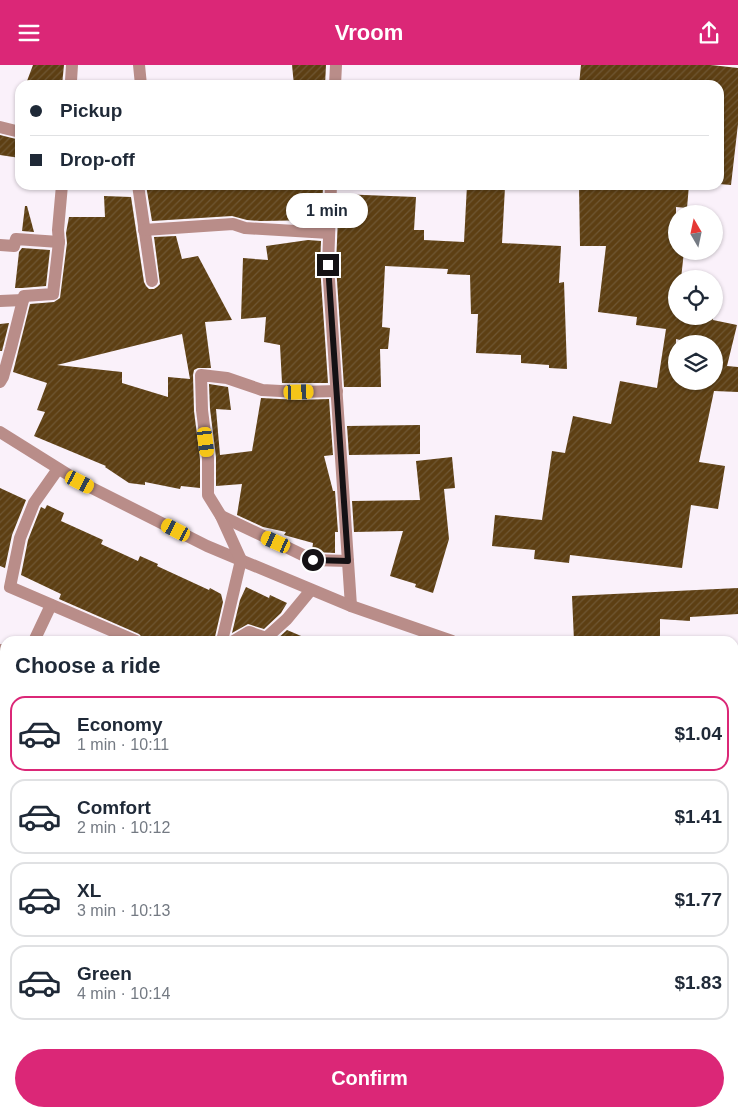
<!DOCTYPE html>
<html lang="en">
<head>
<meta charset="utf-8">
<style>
  :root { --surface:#fff; --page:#f6f6f7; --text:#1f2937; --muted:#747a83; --line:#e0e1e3; --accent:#db2777 }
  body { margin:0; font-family:Helvetica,sans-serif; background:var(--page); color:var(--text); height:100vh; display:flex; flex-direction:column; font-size:19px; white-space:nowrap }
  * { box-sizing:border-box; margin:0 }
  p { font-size:16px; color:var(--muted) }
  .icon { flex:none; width:28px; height:28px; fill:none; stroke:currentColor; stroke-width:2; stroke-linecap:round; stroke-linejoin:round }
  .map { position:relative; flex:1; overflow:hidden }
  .side { position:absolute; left:0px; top:571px; width:739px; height:481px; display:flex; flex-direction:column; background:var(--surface); border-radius:15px 15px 0 0; box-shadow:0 1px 4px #0004 }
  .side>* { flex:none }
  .guide { position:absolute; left:15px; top:15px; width:709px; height:110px; border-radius:15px; box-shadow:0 1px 4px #0004; display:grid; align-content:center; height:110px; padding:0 15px; background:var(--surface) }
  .needle { width:32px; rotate:351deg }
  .tools { position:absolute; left:668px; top:140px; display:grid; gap:10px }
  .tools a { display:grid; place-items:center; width:55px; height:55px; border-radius:50%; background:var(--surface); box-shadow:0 1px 4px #0004; font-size:25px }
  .end { position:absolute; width:22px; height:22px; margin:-11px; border:6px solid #141114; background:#fff; box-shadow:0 0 0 2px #fff }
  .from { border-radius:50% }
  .bubble { position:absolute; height:35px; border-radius:18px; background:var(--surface); box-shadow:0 1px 4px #0004; font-size:16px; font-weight:600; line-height:35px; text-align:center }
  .car { position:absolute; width:15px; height:30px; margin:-15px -8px; border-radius:6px; box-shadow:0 0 4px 1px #0007; background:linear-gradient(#f5c518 24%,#345 0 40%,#f5c518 0 76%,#345 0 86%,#f5c518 0) }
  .guide b { display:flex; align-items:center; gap:18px; height:48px; font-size:19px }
  .guide b+b { border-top:1px solid var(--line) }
  .guide i { width:12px; height:12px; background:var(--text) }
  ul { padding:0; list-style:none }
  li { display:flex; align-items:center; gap:15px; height:75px; margin:0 10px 8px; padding:0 5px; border:2px solid var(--line); border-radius:15px }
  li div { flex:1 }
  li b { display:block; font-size:19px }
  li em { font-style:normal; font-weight:600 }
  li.selected { border-color:var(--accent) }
  li>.icon { width:45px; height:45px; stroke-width:1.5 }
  h2 { padding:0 15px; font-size:22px; line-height:60px }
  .primary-button { display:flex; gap:10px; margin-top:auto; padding:10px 15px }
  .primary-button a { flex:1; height:58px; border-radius:30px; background:var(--accent); color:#fff; font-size:20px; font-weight:600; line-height:58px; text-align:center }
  header { display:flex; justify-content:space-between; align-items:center; height:65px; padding:0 15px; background:var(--accent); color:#fff; font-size:22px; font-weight:600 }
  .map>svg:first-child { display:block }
</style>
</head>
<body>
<header><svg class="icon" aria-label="menu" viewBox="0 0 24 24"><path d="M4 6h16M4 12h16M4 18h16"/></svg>Vroom<svg class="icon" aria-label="share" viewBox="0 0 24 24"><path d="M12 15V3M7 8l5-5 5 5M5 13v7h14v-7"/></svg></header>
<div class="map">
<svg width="738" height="1052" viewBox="0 0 738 1052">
  <defs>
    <pattern id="water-rules" width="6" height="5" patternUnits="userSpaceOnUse" patternTransform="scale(1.25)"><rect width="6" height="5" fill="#70c0fe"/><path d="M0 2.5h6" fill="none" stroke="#60a4d9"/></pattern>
    <pattern id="building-hatch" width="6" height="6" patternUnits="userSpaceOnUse" patternTransform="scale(1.25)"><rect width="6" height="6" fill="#5d3f13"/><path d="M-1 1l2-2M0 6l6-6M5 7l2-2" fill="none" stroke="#6f5734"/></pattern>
  </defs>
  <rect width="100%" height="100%" fill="#faf1fa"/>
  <polygon fill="url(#water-rules)" points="0,619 5,621 5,1048 734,1048 734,1025 738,1028 738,1052 0,1052"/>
  <g fill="url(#building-hatch)" fill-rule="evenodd">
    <polygon points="33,0 64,0 62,20 36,20 27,16"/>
    <polygon points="292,0 326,0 325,20 294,20"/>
    <polygon points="581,0 711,0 738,3 738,59 731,120 719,119 719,20 579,20"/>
    <polygon points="0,70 20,75 20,93 0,90"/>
    <polygon points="146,120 323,120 322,155 260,156 247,155 232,151 152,156"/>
    <polygon points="467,120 505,122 502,178 561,181 559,218 564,217 567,304 549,303 549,300 521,298 521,290 476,288 478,249 471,249 470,210 447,209 448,204 385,201 382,262 390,263 388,284 380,284 381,322 344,322 336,200 339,129 416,132 414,165 424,165 424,175 464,177"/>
    <path d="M 579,120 L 689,120 L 687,143 L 676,142 L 676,186 L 684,186 L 681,214 L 676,214 L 676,251 L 713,251 L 713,255 L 737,260 L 727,301 L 738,302 L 738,327 L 714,326 L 699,397 L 725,401 L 718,444 L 691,440 L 682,503 L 570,490 L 569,498 L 534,494 L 535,485 L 492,481 L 495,450 L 542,455 L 552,386 L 565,388 L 573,351 L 611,359 L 620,316 L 657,323 L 666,264 L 636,260 L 637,252 L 598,247 L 606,181 L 580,181 ZM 676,274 L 696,279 L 714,279 L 714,316 L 676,316 Z"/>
    <path d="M 104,131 L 131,132 L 144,217 L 146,221 L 149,224 L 154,224 L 157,222 L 160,219 L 154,172 L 176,171 L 182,194 L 198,191 L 232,255 L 205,257 L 211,303 L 198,303 L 194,305 L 193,310 L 194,346 L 200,394 L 200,423 L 181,421 L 180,424 L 145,417 L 145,420 L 129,418 L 105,402 L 106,401 L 34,371 L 45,347 L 37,345 L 47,318 L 13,307 L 30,239 L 54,237 L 60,233 L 67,178 L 66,168 L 69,152 L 105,152 ZM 182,269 L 190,314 L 168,312 L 168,332 L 122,318 L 122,307 L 57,300 Z"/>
    <polygon points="25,141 27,141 34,167 22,166"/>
    <polygon points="308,175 321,176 320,201 328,318 282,318 280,280 264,277 266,252 241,254 243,193 268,195 266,181"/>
    <polygon points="22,183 50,185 46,221 22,223 15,223 19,187"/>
    <polygon points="9,258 2,286 0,286 0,259"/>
    <polygon points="209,319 228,322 231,345 216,344 220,390 252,386 261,333 299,335 329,334 333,390 324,391 333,426 335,426 338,467 335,467 335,488 315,487 312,486 313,478 284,470 286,467 263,462 237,450 242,419 216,421 216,392 210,344"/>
    <polygon points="420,360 420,389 349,390 347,361"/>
    <polygon points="452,392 455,423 444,424 449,474 433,528 415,522 416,519 390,511 403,466 354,467 352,436 420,435 416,396"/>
    <polygon points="0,423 26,435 12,470 5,503 0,501"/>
    <polygon points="47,440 64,448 61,456 103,475 101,479 138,496 140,491 158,499 157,501 209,525 210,523 221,529 223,537 214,576 149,576 144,574 139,569 59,534 61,529 21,510 28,475 41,442 45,444"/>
    <polygon points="246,522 269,533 270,530 287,538 281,548 264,564 248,559 232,568 240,535"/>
    <polygon points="738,523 738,549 690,552 690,556 660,554 660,576 574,576 572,531"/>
    <polygon points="287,565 313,576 275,576"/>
  </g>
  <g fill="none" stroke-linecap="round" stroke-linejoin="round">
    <g stroke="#b98d89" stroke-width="12">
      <polyline points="139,0 141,20"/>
      <polyline points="70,20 71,16 72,0"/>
      <polyline points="335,20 336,0"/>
      <polyline points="0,62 20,67"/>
      <polyline points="138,120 152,216"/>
      <polyline points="331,120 328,200 351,541"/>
      <polyline points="144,165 233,159 245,163 329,168"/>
      <polyline points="0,180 14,181 16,174 59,177"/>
      <polyline points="0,236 23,235"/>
      <polyline points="0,317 3,312 11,283 24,231 53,229 59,177 58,165 62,120"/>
      <polyline points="0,367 80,417 207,481 351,541 452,576"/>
      <polyline points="58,404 34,438 20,473 10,522 136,576"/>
      <polyline points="221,451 276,477 313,495 348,496"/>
      <polyline points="34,576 51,540"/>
      <polyline points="222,576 241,495 221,451 208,430 208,393 202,345 201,310 227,313 262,325 299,327 337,326"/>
      <polyline points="234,576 249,567 266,573 287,554 311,525"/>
      <polyline points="0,585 5,586"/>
      <polyline points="734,676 738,678"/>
      <polyline points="734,905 738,909"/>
    </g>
  </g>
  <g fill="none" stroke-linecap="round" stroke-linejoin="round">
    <polyline stroke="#141114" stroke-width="6" points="313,495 348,496 328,200"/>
  </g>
</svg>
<div class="tools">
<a><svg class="needle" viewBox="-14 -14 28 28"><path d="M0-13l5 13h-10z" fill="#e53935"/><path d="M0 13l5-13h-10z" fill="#747a83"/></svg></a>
<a><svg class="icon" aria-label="locate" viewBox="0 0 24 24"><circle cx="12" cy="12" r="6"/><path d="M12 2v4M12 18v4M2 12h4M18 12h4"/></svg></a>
<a><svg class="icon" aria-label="layers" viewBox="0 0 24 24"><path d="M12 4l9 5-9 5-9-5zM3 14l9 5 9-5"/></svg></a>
</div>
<i class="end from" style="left:313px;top:495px"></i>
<i class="end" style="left:328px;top:200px"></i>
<div class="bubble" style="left:286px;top:128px;width:82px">1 min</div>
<i class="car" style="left:299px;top:327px;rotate:88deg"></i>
<i class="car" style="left:206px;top:377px;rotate:173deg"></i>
<i class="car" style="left:80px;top:417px;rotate:117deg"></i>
<i class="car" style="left:176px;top:465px;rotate:297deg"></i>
<i class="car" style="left:276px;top:477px;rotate:294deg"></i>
<div class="guide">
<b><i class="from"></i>Pickup</b>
<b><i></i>Drop-off</b>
</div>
<section class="side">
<h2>Choose a ride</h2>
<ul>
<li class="selected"><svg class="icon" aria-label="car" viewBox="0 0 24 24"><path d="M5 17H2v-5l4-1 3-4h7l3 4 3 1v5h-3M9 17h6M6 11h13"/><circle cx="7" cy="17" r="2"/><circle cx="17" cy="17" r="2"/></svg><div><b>Economy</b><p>1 min · 10:11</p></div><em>$1.04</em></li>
<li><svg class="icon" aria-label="car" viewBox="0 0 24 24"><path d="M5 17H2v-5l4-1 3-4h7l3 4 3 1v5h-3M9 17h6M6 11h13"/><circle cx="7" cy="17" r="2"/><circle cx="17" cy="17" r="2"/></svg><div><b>Comfort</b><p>2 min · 10:12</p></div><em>$1.41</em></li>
<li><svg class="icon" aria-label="car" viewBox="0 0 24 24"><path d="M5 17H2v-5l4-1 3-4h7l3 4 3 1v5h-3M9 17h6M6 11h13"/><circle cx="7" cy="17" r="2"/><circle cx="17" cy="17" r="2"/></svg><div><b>XL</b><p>3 min · 10:13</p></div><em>$1.77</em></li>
<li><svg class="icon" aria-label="car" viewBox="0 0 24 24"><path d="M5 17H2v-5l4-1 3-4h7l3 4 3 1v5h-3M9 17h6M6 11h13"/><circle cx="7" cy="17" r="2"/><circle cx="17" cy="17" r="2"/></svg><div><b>Green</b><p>4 min · 10:14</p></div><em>$1.83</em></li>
</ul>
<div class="primary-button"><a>Confirm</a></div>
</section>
</div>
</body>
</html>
